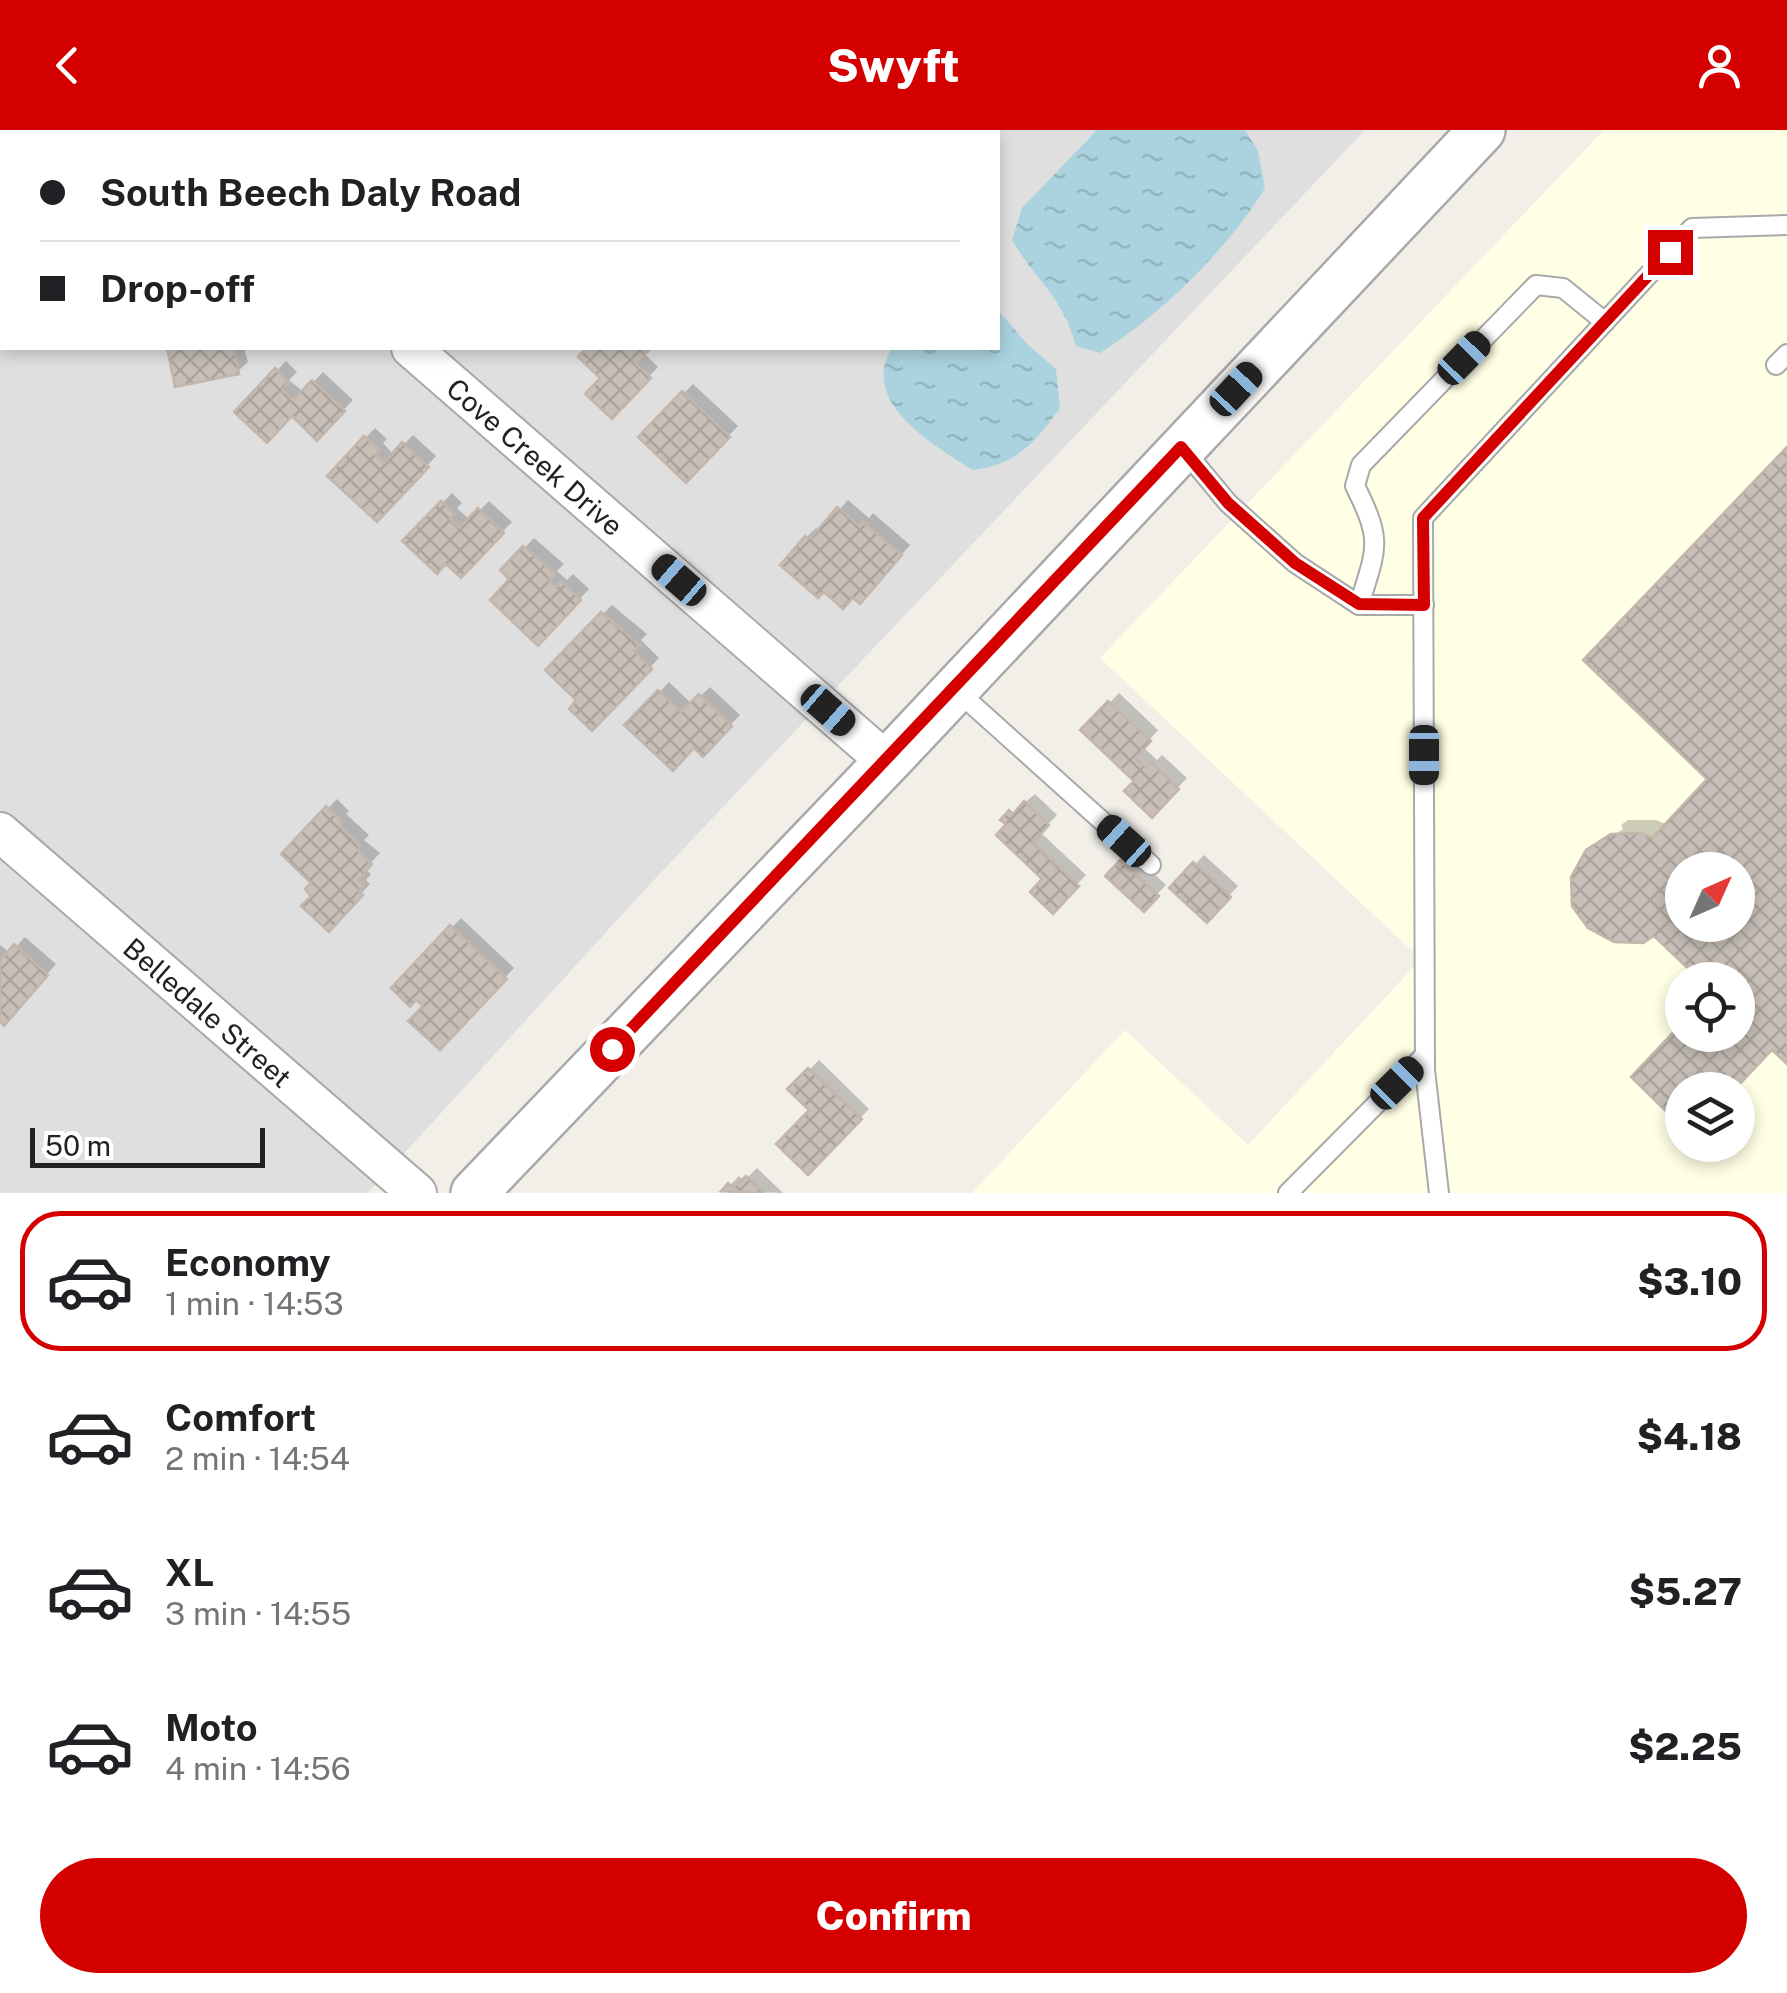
<!DOCTYPE html>
<html lang="en">
<head>
<meta charset="utf-8">
<style>
  :root { --surface:#fff; --page:#f2f2f2; --text:#202124; --muted:#757577; --line:#e0e0e0; --accent:#d40000 }
  body { margin:0; font-family:"Public Sans",sans-serif; background:var(--page); color:var(--text); height:100vh; display:flex; flex-direction:column; font-size:38px; white-space:nowrap }
  * { box-sizing:border-box; margin:0 }
  p { font-size:32px; color:var(--muted) }
  .icon { flex:none; width:55px; height:55px; fill:none; stroke:currentColor; stroke-width:2; stroke-linecap:round; stroke-linejoin:round }
  .map { position:relative; height:1063px; overflow:hidden }
  .sheet { display:flex; flex-direction:column; background:var(--surface); flex:1 }
  .sheet>* { flex:none }
  .guide { position:absolute; left:0px; top:0px; width:1000px; height:220px; box-shadow:0 5px 15px #0003; display:grid; align-content:center; height:220px; padding:0 40px; background:var(--surface) }
  .needle { width:65px; rotate:45deg }
  .controls { position:absolute; left:1665px; top:722px; display:grid; gap:20px }
  .controls a { display:grid; place-items:center; width:90px; height:90px; border-radius:50%; background:var(--surface); box-shadow:0 5px 15px #0003; font-size:50px }
  .scale { position:absolute; left:30px; bottom:25px; width:235px; box-sizing:border-box; padding-left:10px; border:5px solid #222; border-top:0; font-size:28px; line-height:35px; white-space:nowrap; color:#222; -webkit-text-stroke:8px #fff; paint-order:stroke }
  .end { position:absolute; width:45px; height:45px; margin:-22px; border:12px solid #d40000; background:#fff; box-shadow:0 0 0 5px #fff }
  .from { border-radius:50% }
  .car { position:absolute; width:30px; height:60px; margin:-30px -15px; border-radius:12px; box-shadow:0 0 8px 2px #0007; background:linear-gradient(#222 24%,#8ab4d8 0 40%,#222 0 76%,#8ab4d8 0 86%,#222 0) }
  .guide b { display:flex; align-items:center; gap:35px; height:95px; font-size:38px }
  .guide b+b { border-top:2px solid var(--line) }
  .guide i { width:25px; height:25px; background:var(--text) }
  ul { padding:18px 0 0; list-style:none }
  li { display:flex; align-items:center; gap:30px; height:140px; margin:0 20px 15px; padding:0 20px; border:5px solid transparent; border-radius:40px }
  li div { flex:1 }
  li b { display:block; font-size:38px }
  li em { font-style:normal; font-weight:800 }
  li.on { border-color:var(--accent) }
  li>.icon { width:90px; height:90px; stroke-width:1.5 }
  .action { display:flex; gap:20px; margin-top:auto; padding:20px 40px }
  .action a { flex:1; height:115px; border-radius:60px; background:var(--accent); color:#fff; font-size:40px; font-weight:800; line-height:115px; text-align:center }
  header { display:flex; justify-content:space-between; align-items:center; height:130px; padding:0 40px; background:var(--accent); color:#fff; font-size:45px; font-weight:800 }
  .map>svg:first-child { display:block }
</style>
</head>
<body>
<header><svg class="icon" aria-label="back" viewBox="0 0 24 24"><path d="M15 5l-7 7 7 7"/></svg>Swyft<svg class="icon" aria-label="person" viewBox="0 0 24 24"><circle cx="12" cy="8" r="4"/><path d="M4 21q1-7 8-7t8 7"/></svg></header>
<div class="map">
<svg width="1787" height="1063" viewBox="0 0 1787 1063">
  <defs>
    <pattern id="forest-firs" width="22" height="20" patternUnits="userSpaceOnUse" patternTransform="scale(2.5)"><rect width="22" height="20" fill="#add19e"/><path d="M5 1l3.5 6h-7zM16 11l3.5 6h-7z" fill="#95b388"/></pattern>
    <pattern id="water-ripples" width="26" height="14" patternUnits="userSpaceOnUse" patternTransform="scale(2.5)"><rect width="26" height="14" fill="#aad3df"/><path d="M2 4q2-2 4 0t4 0M15 11q2-2 4 0t4 0" fill="none" stroke="#92b5bf"/></pattern>
    <pattern id="building-cross-hatch" width="8" height="8" patternUnits="userSpaceOnUse" patternTransform="scale(2.5)"><rect width="8" height="8" fill="#c7bfb8"/><path d="M0 0l8 8M0 8l8-8" fill="none" stroke="#aba49e"/></pattern>
  </defs>
  <rect width="100%" height="100%" fill="#f2efe9"/>
  <polygon fill="#e0dfdf" points="194,0 1365,0 651,753 368,1063 0,1063 0,144 2,218 998,218 998,2 191,2"/>
  <path fill="#ffffe5" fill-rule="evenodd" d="M 1604,0 L 1787,0 L 1787,1063 L 972,1063 L 1125,900 L 1248,1015 L 1421,829 L 1100,528 ZM 1682,740 L 1738,740 L 1738,795 L 1682,795 ZM 1682,850 L 1738,850 L 1738,905 L 1682,905 ZM 1682,960 L 1738,960 L 1738,1015 L 1682,1015 Z"/>
  <polygon fill="url(#forest-firs)" points="0,0 194,0 2,2 2,146"/>
  <g fill="url(#water-ripples)">
    <path d="M 1097,0 L 1245,0 L 1258,21 L 1265,58 C 1228,119 1161,185 1100,223 L 1076,216 C 1062,165 1037,153 1012,110 L 1022,78 Z"/>
    <path d="M 998,180 L 1028,215 L 1056,239 L 1060,278 C 1035,312 1017,335 973,340 C 935,316 858,272 892,218 L 998,218 Z"/>
  </g>
  <g fill="#0003" fill-rule="evenodd">
    <polygon points="322,0 426,0 429,2 319,2"/>
    <polygon points="690,0 788,0 688,2"/>
    <polygon points="169,218 244,218 248,232 238,241 177,254"/>
    <polygon points="590,218 649,218 644,223 658,237 612,286 604,247 581,227"/>
    <polygon points="286,231 297,242 289,250 304,262 323,242 353,270 317,307 292,283 238,282"/>
    <polygon points="693,254 738,296 686,350 642,307"/>
    <polygon points="375,298 387,309 383,313 394,325 413,305 436,326 377,389 330,345"/>
    <path d="M 1787,321 L 1787,930 L 1773,917 L 1731,960 L 1682,960 L 1682,993 L 1634,947 L 1682,897 L 1682,905 L 1738,905 L 1738,850 L 1704,850 L 1595,717 L 1623,699 L 1621,695 L 1628,690 L 1656,690 L 1668,695 L 1711,649 ZM 1682,740 L 1738,740 L 1738,795 L 1682,795 Z"/>
    <polygon points="452,363 462,373 457,378 470,390 489,371 512,392 461,445 446,431 405,411"/>
    <polygon points="848,370 869,388 873,383 910,415 869,461 807,407 816,398 820,401"/>
    <polygon points="534,408 564,434 557,441 567,450 573,444 589,459 538,513 513,449 503,440"/>
    <polygon points="612,475 647,504 641,510 659,528 592,598 580,570 549,540"/>
    <polygon points="669,552 692,574 710,557 740,585 703,623 694,615 628,595"/>
    <polygon points="1119,563 1158,600 1143,617 1157,630 1162,625 1187,648 1152,684 1137,651 1084,600"/>
    <polygon points="1035,664 1057,685 1040,702 1086,745 1053,780 1046,749 1004,690"/>
    <polygon points="337,669 349,681 346,684 369,705 364,710 380,723 365,739 371,744 366,750 370,754 329,798 315,765 314,753 284,724"/>
    <polygon points="1131,722 1166,755 1143,779 1108,746"/>
    <polygon points="1204,725 1238,756 1207,790 1172,758"/>
    <polygon points="461,788 514,838 439,917 426,875 394,858"/>
    <polygon points="25,807 56,834 13,883 0,889 0,815 10,823"/>
    <polygon points="819,930 869,979 808,1041 813,980 791,959"/>
    <polygon points="757,1038 783,1063 724,1061 739,1046 744,1051"/>
  </g>
  <g fill="url(#building-cross-hatch)" stroke="#c4b6ab" stroke-width="2.5" fill-rule="evenodd">
    <polygon points="318,0 407,0 409,2 316,2"/>
    <polygon points="686,0 788,0 789,1 684,2"/>
    <polygon points="852,0 925,0 926,2 844,2"/>
    <polygon points="167,218 234,218 239,244 175,257"/>
    <polygon points="586,218 651,218 636,234 651,248 612,289 585,264 600,248 578,227"/>
    <polygon points="275,238 289,252 282,260 293,270 312,250 345,281 317,311 292,286 267,313 234,282"/>
    <polygon points="682,261 730,307 686,353 638,307"/>
    <polygon points="364,306 380,320 375,324 384,333 402,312 429,337 377,392 327,346"/>
    <path d="M 1787,317 L 1787,934 L 1772,920 L 1734,960 L 1682,960 L 1682,997 L 1631,947 L 1682,893 L 1682,905 L 1738,905 L 1738,850 L 1700,850 L 1654,806 L 1643,813 L 1614,812 L 1588,798 L 1572,776 L 1571,747 L 1586,720 L 1611,704 L 1641,703 L 1652,708 L 1707,649 L 1583,530 ZM 1682,740 L 1738,740 L 1738,795 L 1682,795 Z"/>
    <polygon points="441,371 455,384 450,389 459,398 478,378 504,403 461,448 446,434 437,444 402,411"/>
    <polygon points="837,377 858,395 862,391 902,425 860,474 853,468 843,479 824,462 818,468 780,435 805,406 810,409"/>
    <polygon points="523,416 556,444 549,451 556,457 562,451 581,470 538,516 490,470 509,449 500,440"/>
    <polygon points="601,482 640,515 634,521 652,539 592,601 569,579 576,570 545,540"/>
    <polygon points="658,560 681,582 699,564 732,596 703,627 694,618 673,641 624,595"/>
    <polygon points="1108,571 1151,611 1135,628 1146,638 1151,632 1179,659 1152,688 1124,661 1134,651 1080,600"/>
    <polygon points="1024,671 1049,695 1033,713 1079,756 1053,784 1030,762 1042,749 996,705 1006,694 1000,690 1009,680 1013,684"/>
    <polygon points="326,676 342,692 339,695 361,716 357,720 372,734 358,750 364,755 359,761 363,765 329,802 301,776 311,766 305,759 311,753 281,724"/>
    <polygon points="1120,730 1159,766 1144,782 1105,746"/>
    <polygon points="1193,732 1231,767 1207,793 1169,758"/>
    <polygon points="450,795 507,849 440,920 408,891 423,876 416,870 410,877 391,858"/>
    <polygon points="14,814 48,845 4,896 0,892 0,831"/>
    <polygon points="808,938 862,989 808,1045 776,1014 809,980 787,959"/>
    <polygon points="746,1046 764,1063 721,1061 728,1053 733,1058"/>
  </g>
  <g fill="none" stroke-linecap="round" stroke-linejoin="round">
    <g stroke="#a9a9a9" stroke-width="22">
      <g id="service">
        <polyline points="1776,235 1787,224"/>
        <polyline points="1184,320 1228,373 1295,433 1359,475 1424,475"/>
        <path d="M 1359,475 C 1377,417 1383,412 1355,356 L 1361,335 L 1536,155 L 1563,158 L 1605,192"/>
        <polyline points="955,559 1151,735"/>
        <polyline points="1288,1063 1424,926"/>
        <polyline points="1439,1063 1425,940 1423,388 1692,98 1787,95"/>
      </g>
    </g>
    <g stroke="#a9a9a9" stroke-width="42">
      <g id="minor">
        <polyline points="547,2 549,0"/>
        <path id="s1" d="M 411,218 L 887,632"/>
        <path id="s2" d="M 0,702 L 417,1063"/>
      </g>
    </g>
    <g stroke="#a9a9a9" stroke-width="50">
      <polyline id="tertiary" points="474,1063 887,632 1482,0"/>
    </g>
    <use href="#service" stroke="#fff" stroke-width="18"/>
    <use href="#minor" stroke="#fff" stroke-width="38"/>
    <use href="#tertiary" stroke="#fff" stroke-width="45"/>
  </g>
  <g fill="none" stroke-linecap="round" stroke-linejoin="round">
    <polyline stroke="#d40000" stroke-width="12" points="612,919 1181,317 1228,373 1295,433 1359,474 1424,475 1423,388 1670,122"/>
  </g>
  <g text-anchor="middle" dominant-baseline="central" stroke-width="9" stroke-linejoin="round" paint-order="stroke">
    <g font-size="28" fill="#222" stroke="#fff">
      <text stroke="none"><textPath href="#s1" startOffset="165">Cove Creek Drive</textPath></text>
      <text stroke="none"><textPath href="#s2" startOffset="275">Belledale Street</textPath></text>
    </g>
  </g>
</svg>
<div class="controls">
<a><svg class="needle" viewBox="-14 -14 28 28"><path d="M0-13l5 13h-10z" fill="#e53935"/><path d="M0 13l5-13h-10z" fill="#757577"/></svg></a>
<a><svg class="icon" aria-label="locate" viewBox="0 0 24 24"><circle cx="12" cy="12" r="6"/><path d="M12 2v4M12 18v4M2 12h4M18 12h4"/></svg></a>
<a><svg class="icon" aria-label="layers" viewBox="0 0 24 24"><path d="M12 4l9 5-9 5-9-5zM3 14l9 5 9-5"/></svg></a>
</div>
<div class="scale">50 m</div>
<i class="end from" style="left:612px;top:919px"></i>
<i class="end" style="left:1670px;top:122px"></i>
<i class="car" style="left:1464px;top:228px;rotate:44deg"></i>
<i class="car" style="left:1236px;top:259px;rotate:43deg"></i>
<i class="car" style="left:679px;top:450px;rotate:311deg"></i>
<i class="car" style="left:828px;top:580px;rotate:131deg"></i>
<i class="car" style="left:1424px;top:625px;rotate:180deg"></i>
<i class="car" style="left:1124px;top:711px;rotate:312deg"></i>
<i class="car" style="left:1397px;top:953px;rotate:45deg"></i>
<div class="guide">
<b><i class="from"></i>South Beech Daly Road</b>
<b><i></i>Drop-off</b>
</div>
</div>
<section class="sheet">
<ul>
<li class="on"><svg class="icon" aria-label="car" viewBox="0 0 24 24"><path d="M5 17H2v-5l4-1 3-4h7l3 4 3 1v5h-3M9 17h6M6 11h13"/><circle cx="7" cy="17" r="2"/><circle cx="17" cy="17" r="2"/></svg><div><b>Economy</b><p>1 min · 14:53</p></div><em>$3.10</em></li>
<li><svg class="icon" aria-label="car" viewBox="0 0 24 24"><path d="M5 17H2v-5l4-1 3-4h7l3 4 3 1v5h-3M9 17h6M6 11h13"/><circle cx="7" cy="17" r="2"/><circle cx="17" cy="17" r="2"/></svg><div><b>Comfort</b><p>2 min · 14:54</p></div><em>$4.18</em></li>
<li><svg class="icon" aria-label="car" viewBox="0 0 24 24"><path d="M5 17H2v-5l4-1 3-4h7l3 4 3 1v5h-3M9 17h6M6 11h13"/><circle cx="7" cy="17" r="2"/><circle cx="17" cy="17" r="2"/></svg><div><b>XL</b><p>3 min · 14:55</p></div><em>$5.27</em></li>
<li><svg class="icon" aria-label="car" viewBox="0 0 24 24"><path d="M5 17H2v-5l4-1 3-4h7l3 4 3 1v5h-3M9 17h6M6 11h13"/><circle cx="7" cy="17" r="2"/><circle cx="17" cy="17" r="2"/></svg><div><b>Moto</b><p>4 min · 14:56</p></div><em>$2.25</em></li>
</ul>
<div class="action"><a>Confirm</a></div>
</section>
</body>
</html>
